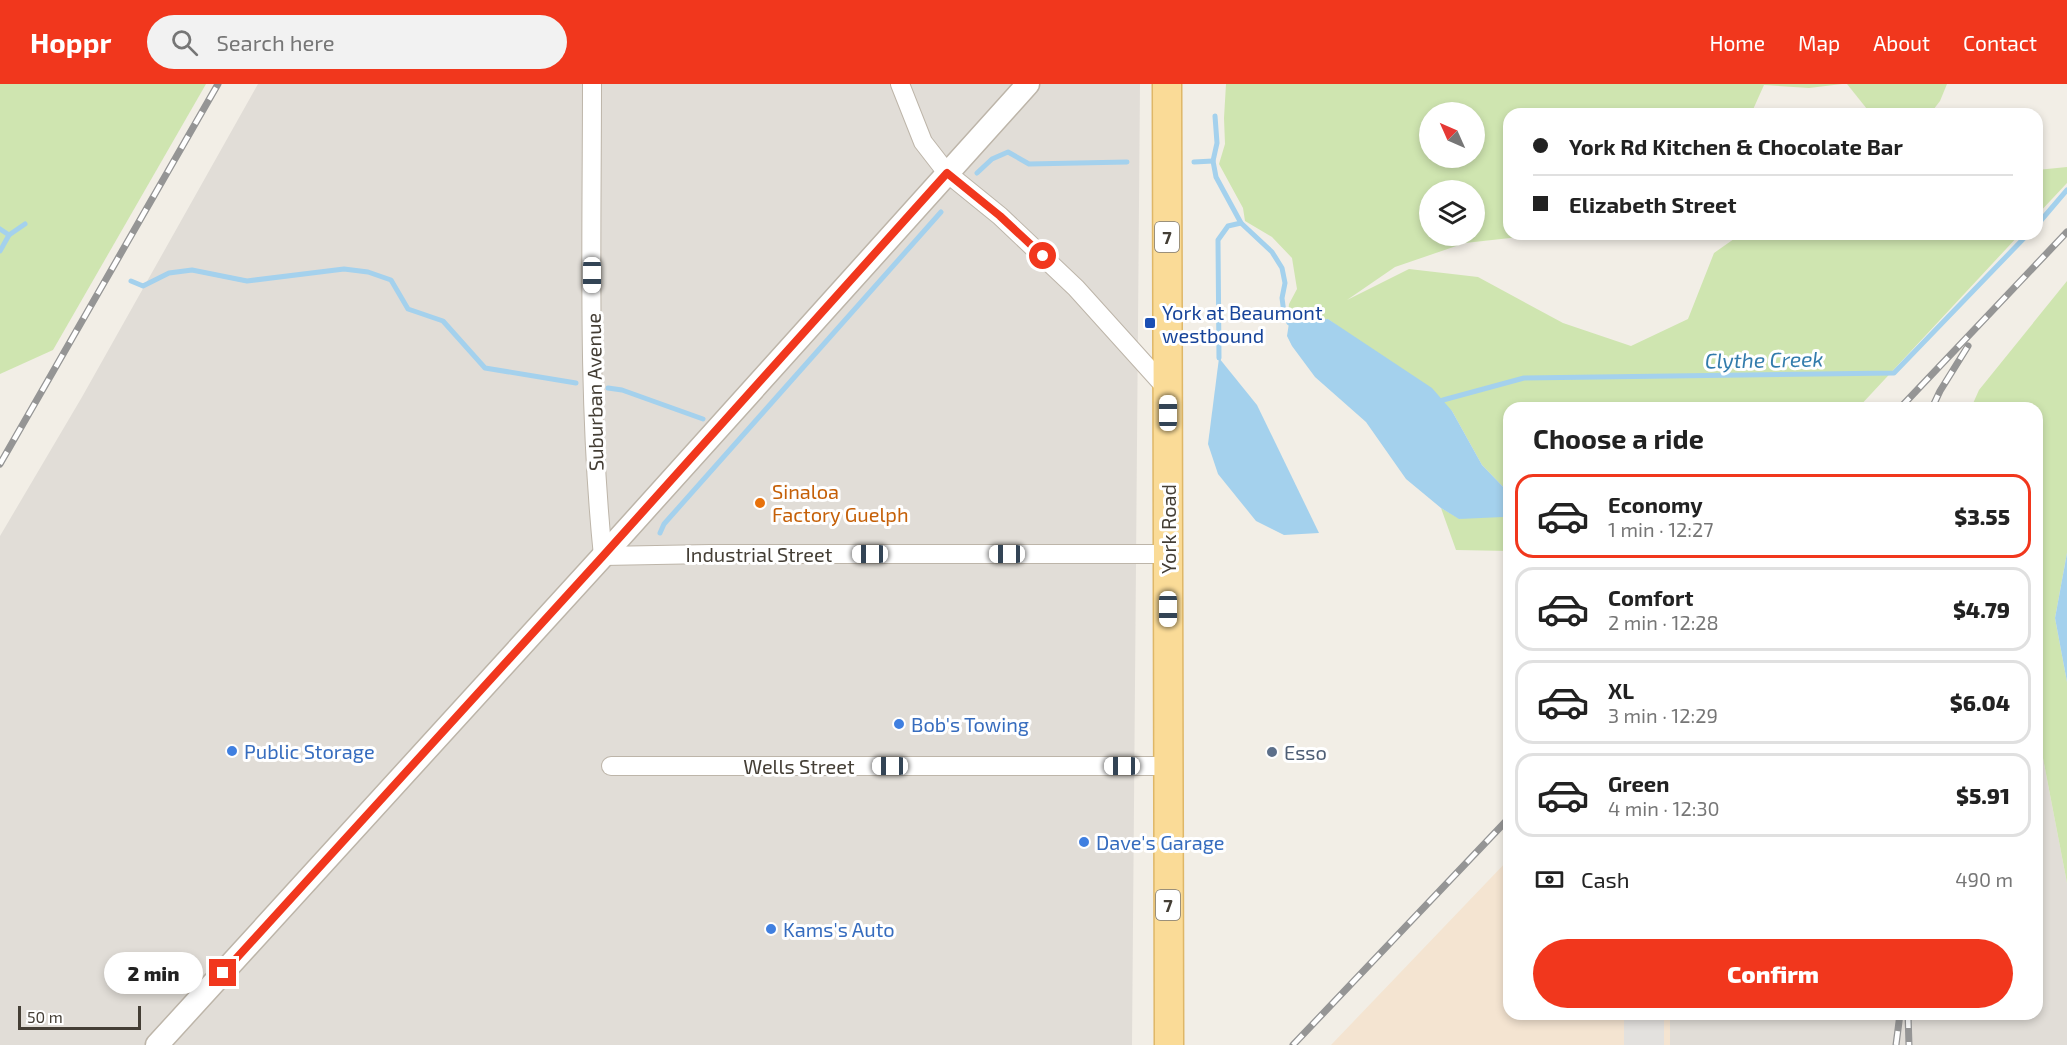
<!DOCTYPE html>
<html lang="en">
<head>
<meta charset="utf-8">
<style>
  :root { --surface:#fff; --page:#f2f2f2; --text:#222; --muted:#767676; --line:#e0e0e0; --accent:#f1371d }
  body { margin:0; font-family:"Exo 2",sans-serif; background:var(--page); color:var(--text); height:100vh; display:flex; flex-direction:column; font-size:22px; white-space:nowrap }
  * { box-sizing:border-box; margin:0 }
  p { font-size:20px; color:var(--muted) }
  .icon { flex:none; width:33px; height:33px; fill:none; stroke:currentColor; stroke-width:2; stroke-linecap:round; stroke-linejoin:round }
  .map { position:relative; flex:1; overflow:hidden }
  .side { position:absolute; left:1503px; top:318px; width:540px; height:618px; display:flex; flex-direction:column; background:var(--surface); border-radius:18px; box-shadow:0 3px 9px #0003 }
  .side>* { flex:none }
  .hud { position:absolute; left:1503px; top:24px; width:540px; height:132px; border-radius:18px; box-shadow:0 3px 9px #0003; display:grid; align-content:center; height:132px; padding:0 30px; background:var(--surface) }
  .needle { width:39px; rotate:315deg }
  .controls { position:absolute; left:1419px; top:18px; display:grid; gap:12px }
  .controls a { display:grid; place-items:center; width:66px; height:66px; border-radius:50%; background:var(--surface); box-shadow:0 3px 9px #0003; font-size:30px }
  .scale { position:absolute; left:18px; bottom:15px; width:123px; box-sizing:border-box; padding-left:6px; border:3px solid #443e35; border-top:0; font-size:16px; line-height:21px; white-space:nowrap; color:#443e35; -webkit-text-stroke:4px #fff; paint-order:stroke }
  .end { position:absolute; width:27px; height:27px; margin:-14px; border:8px solid #f1371d; background:#fff; box-shadow:0 0 0 3px #fff }
  .from { border-radius:50% }
  .bubble { position:absolute; height:42px; border-radius:21px; background:var(--surface); box-shadow:0 3px 9px #0003; font-size:20px; font-weight:800; line-height:42px; text-align:center }
  .car { position:absolute; width:18px; height:36px; margin:-18px -9px; border-radius:8px; box-shadow:0 0 4px 2px #0007; background:linear-gradient(#fff 24%,#345 0 40%,#fff 0 76%,#345 0 86%,#fff 0) }
  .hud b { display:flex; align-items:center; gap:21px; height:57px; font-size:22px }
  .hud b+b { border-top:2px solid var(--line) }
  .hud i { width:15px; height:15px; background:var(--text) }
  ul { padding:0; list-style:none }
  li { display:flex; align-items:center; gap:18px; height:84px; margin:0 12px 9px; padding:0 18px; border:3px solid var(--line); border-radius:18px }
  li div { flex:1 }
  li b { display:block; font-size:22px }
  li em { font-style:normal; font-weight:800 }
  li.selected { border-color:var(--accent) }
  li>.icon { width:54px; height:54px; stroke-width:1.5 }
  h2 { padding:0 30px; font-size:27px; line-height:72px }
  .pay { display:flex; align-items:center; gap:15px; height:66px; padding:0 30px; font-size:22px }
  .pay p { margin-inline-start:auto }
  .action { display:flex; gap:12px; margin-top:auto; padding:12px 30px }
  .action a { flex:1; height:69px; border-radius:36px; background:var(--accent); color:#fff; font-size:24px; font-weight:800; line-height:69px; text-align:center }
  header { display:flex; align-items:center; gap:36px; box-sizing:border-box; height:84px; padding:0 30px; background:var(--accent); color:#fff }
  header strong { font-size:28px }
  nav { display:flex; gap:33px; margin-inline-start:auto; font-size:21px }
  .search { width:420px; height:54px; background:var(--page); display:flex; align-items:center; gap:15px; box-sizing:border-box; padding:0 21px; border-radius:33px; color:var(--muted); font-size:22px }
  .map>svg:first-child { display:block }
</style>
</head>
<body>
<header>
<strong>Hoppr</strong>
<div class="search"><svg class="icon" aria-label="search" viewBox="0 0 24 24"><circle cx="10" cy="10" r="6"/><path d="M15 15l6 6"/></svg>Search here</div>
<nav><a>Home</a><a>Map</a><a>About</a><a>Contact</a></nav>
</header>
<div class="map">
<svg width="2067" height="961" viewBox="0 0 2067 961">
  <rect width="100%" height="100%" fill="#f2eee6"/>
  <polygon fill="#f4e4d1" points="1509,775 1509,930 1670,930 1670,961 1331,961"/>
  <g fill="#e1ddd7">
    <polygon points="258,0 1140,0 1132,961 0,961 0,452 82,313"/>
    <polygon points="2037,643 2067,799 2067,961 1670,961 1670,930 2037,930"/>
  </g>
  <g fill="#cfe5b0" fill-rule="evenodd">
    <polygon points="0,0 206,0 53,266 0,290"/>
    <path d="M 1226,0 L 1842,0 L 1809,4 L 1764,1 L 1751,30 L 1509,30 L 1509,150 L 1547,150 L 1465,159 L 1395,183 L 1347,216 L 1409,185 L 1478,193 L 1563,239 L 1631,262 L 1688,235 L 1714,169 L 1741,150 L 2020,150 L 1858,324 L 1509,324 L 1509,467 L 1456,466 L 1441,424 L 1460,435 L 1508,408 L 1482,381 L 1452,327 L 1328,235 L 1295,238 L 1288,231 L 1289,220 L 1297,205 L 1292,174 L 1272,153 L 1245,137 L 1243,124 L 1219,80 L 1225,60 L 1224,34 ZM 1430,28 L 1474,28 L 1474,74 L 1430,74 ZM 1430,106 L 1474,106 L 1474,152 L 1430,152 Z"/>
    <polygon points="1847,0 1947,0 1940,17 1930,30 1871,30"/>
    <polygon points="2067,83 2067,99 2037,131 2037,86"/>
    <polygon points="2067,197 2067,469 2055,534 2067,598 2067,799 2037,643 2037,324 1971,324 1979,306"/>
  </g>
  <rect fill="#e3e1de" x="1624" y="930" width="40" height="31"/>
  <g fill="#a4d1ed">
    <polygon points="1328,235 1432,304 1452,327 1482,381 1508,408 1503,433 1459,435 1441,424 1406,395 1366,338 1315,293 1292,262 1287,252 1289,239"/>
    <polygon points="1219,274 1257,321 1319,449 1284,451 1256,437 1218,390 1208,360"/>
    <polygon points="2067,469 2067,598 2055,534"/>
  </g>
  <g fill="none" stroke-linecap="round" stroke-linejoin="round">
    <g stroke="#a4d1ed" stroke-width="5">
      <polyline points="1215,32 1217,59 1213,77 1216,93 1241,139 1272,168 1282,184 1285,199 1282,214 1284,229 1289,239"/>
      <polyline points="1194,78 1213,77"/>
      <polyline points="977,89 992,75 1008,68 1029,80 1127,78"/>
      <polyline points="2037,141 2067,106"/>
      <polyline points="0,145 9,151 25,140"/>
      <polyline points="0,167 9,151"/>
      <polyline points="131,197 143,202 169,189 192,186 247,197 344,185 368,188 391,196 408,225 443,237 485,284 576,299"/>
      <polyline points="1219,274 1218,156 1228,142 1241,139"/>
      <polyline points="608,304 622,306 703,335"/>
      <polyline points="1443,316 1524,294 1894,289 2028,150"/>
      <polyline points="660,449 664,440 941,128"/>
    </g>
    <g stroke="#bdb5a9" stroke-width="20">
      <g id="minor">
        <path d="M 592,0 C 592,157 587,316 603,472 L 710,470 L 1168,470"/>
        <polyline points="900,0 923,58 947,89 1000,132 1076,204 1168,306"/>
        <polyline points="611,682 1167,682"/>
      </g>
    </g>
    <g stroke="#bdb5a9" stroke-width="25">
      <polyline id="tertiary" points="157,961 603,472 1028,0"/>
    </g>
    <g stroke="#dfb767" stroke-width="31">
      <polyline id="primary" points="1167,0 1169,961"/>
    </g>
    <use href="#minor" stroke="#fff" stroke-width="18"/>
    <use href="#tertiary" stroke="#fff" stroke-width="22"/>
    <use href="#primary" stroke="#fadb97" stroke-width="28"/>
    <g stroke="#959595" stroke-width="7">
      <g id="rail">
        <polyline points="1900,324 2067,148"/>
        <polyline points="1932,324 1940,307 1968,262"/>
        <polyline points="0,380 218,0"/>
        <polyline points="1908,930 1909,961"/>
        <polyline points="1293,961 1509,734"/>
        <polyline points="1896,961 1900,930"/>
      </g>
    </g>
    <use href="#rail" stroke="#fff" stroke-width="4.5" stroke-dasharray="14" stroke-linecap="butt"/>
  </g>
  <g fill="none" stroke-linecap="round" stroke-linejoin="round">
    <polyline stroke="#f1371d" stroke-width="8" points="223,889 603,472 947,89 1000,132 1043,172"/>
  </g>
  <rect fill="#1a4fb4" stroke="#fff" stroke-width="2" x="1144" y="233" width="12" height="12" rx="3"/>
  <circle fill="#e8710a" stroke="#fff" stroke-width="2" cx="760" cy="419" r="6"/>
  <g fill="#3f7fe0" stroke="#fff" stroke-width="2">
    <circle cx="899" cy="640" r="6"/>
    <circle cx="232" cy="667" r="6"/>
    <circle cx="1084" cy="758" r="6"/>
    <circle cx="771" cy="845" r="6"/>
  </g>
  <circle fill="#5c6f8a" stroke="#fff" stroke-width="2" cx="1272" cy="668" r="6"/>
  <g text-anchor="middle" dominant-baseline="central" stroke-width="6" stroke-linejoin="round" paint-order="stroke">
    <g fill="#fff" stroke="#7c7872" stroke-width="1.5">
      <rect x="1155" y="138" width="24" height="30" rx="4.5"/>
      <rect x="1156" y="806" width="24" height="30" rx="4.5"/>
    </g>
    <g font-size="18" font-weight="bold" fill="#443e35">
      <text x="1167" y="153">7</text>
      <text x="1168" y="821">7</text>
    </g>
    <g font-size="20" fill="#164399" stroke="#fff" text-anchor="start">
      <text x="1162" y="228">York at Beaumont<tspan x="1162" dy="23">westbound</tspan></text>
    </g>
    <g font-size="20" fill="#443e35" stroke="#fff">
      <text transform="translate(594 308) rotate(-91)">Suburban Avenue</text>
      <text transform="translate(1168 445) rotate(-90)">York Road</text>
      <text x="759" y="470">Industrial Street</text>
      <text x="799" y="682">Wells Street</text>
    </g>
    <g font-size="20" fill="#c56008" stroke="#fff" text-anchor="start">
      <text x="772" y="407">Sinaloa<tspan x="772" dy="23">Factory Guelph</tspan></text>
    </g>
    <g font-size="20" fill="#366cbe" stroke="#fff" text-anchor="start">
      <text x="911" y="640">Bob's Towing</text>
      <text x="244" y="667">Public Storage</text>
      <text x="1096" y="758">Dave's Garage</text>
      <text x="783" y="845">Kams's Auto</text>
    </g>
    <g font-size="20" fill="#4e5e75" stroke="#fff" text-anchor="start">
      <text x="1284" y="668">Esso</text>
    </g>
    <g font-size="21" font-style="italic" fill="#337cac" stroke="#fff">
      <text transform="translate(1764 275) rotate(-1)">Clythe Creek</text>
    </g>
  </g>
</svg>
<div class="controls">
<a><svg class="needle" viewBox="-14 -14 28 28"><path d="M0-13l5 13h-10z" fill="#e53935"/><path d="M0 13l5-13h-10z" fill="#767676"/></svg></a>
<a><svg class="icon" aria-label="layers" viewBox="0 0 24 24"><path d="M12 4l9 5-9 5-9-5zM3 14l9 5 9-5"/></svg></a>
</div>
<div class="scale">50 m</div>
<i class="end from" style="left:1043px;top:172px"></i>
<i class="end" style="left:223px;top:889px"></i>
<div class="bubble" style="left:104px;top:868px;width:99px">2 min</div>
<i class="car" style="left:592px;top:191px;rotate:180deg"></i>
<i class="car" style="left:1168px;top:329px;rotate:0deg"></i>
<i class="car" style="left:870px;top:470px;rotate:270deg"></i>
<i class="car" style="left:1007px;top:470px;rotate:270deg"></i>
<i class="car" style="left:1168px;top:525px;rotate:180deg"></i>
<i class="car" style="left:890px;top:682px;rotate:270deg"></i>
<i class="car" style="left:1122px;top:682px;rotate:270deg"></i>
<div class="hud">
<b><i class="from"></i>York Rd Kitchen &amp; Chocolate Bar</b>
<b><i></i>Elizabeth Street</b>
</div>
<section class="side">
<h2>Choose a ride</h2>
<ul>
<li class="selected"><svg class="icon" aria-label="car" viewBox="0 0 24 24"><path d="M5 17H2v-5l4-1 3-4h7l3 4 3 1v5h-3M9 17h6M6 11h13"/><circle cx="7" cy="17" r="2"/><circle cx="17" cy="17" r="2"/></svg><div><b>Economy</b><p>1 min · 12:27</p></div><em>$3.55</em></li>
<li><svg class="icon" aria-label="car" viewBox="0 0 24 24"><path d="M5 17H2v-5l4-1 3-4h7l3 4 3 1v5h-3M9 17h6M6 11h13"/><circle cx="7" cy="17" r="2"/><circle cx="17" cy="17" r="2"/></svg><div><b>Comfort</b><p>2 min · 12:28</p></div><em>$4.79</em></li>
<li><svg class="icon" aria-label="car" viewBox="0 0 24 24"><path d="M5 17H2v-5l4-1 3-4h7l3 4 3 1v5h-3M9 17h6M6 11h13"/><circle cx="7" cy="17" r="2"/><circle cx="17" cy="17" r="2"/></svg><div><b>XL</b><p>3 min · 12:29</p></div><em>$6.04</em></li>
<li><svg class="icon" aria-label="car" viewBox="0 0 24 24"><path d="M5 17H2v-5l4-1 3-4h7l3 4 3 1v5h-3M9 17h6M6 11h13"/><circle cx="7" cy="17" r="2"/><circle cx="17" cy="17" r="2"/></svg><div><b>Green</b><p>4 min · 12:30</p></div><em>$5.91</em></li>
</ul>
<div class="pay"><svg class="icon" aria-label="cash" viewBox="0 0 24 24"><path d="M3 7h18v10H3z"/><circle cx="12" cy="12" r="2"/></svg>Cash<p>490 m</p></div>
<div class="action"><a>Confirm</a></div>
</section>
</div>
</body>
</html>
